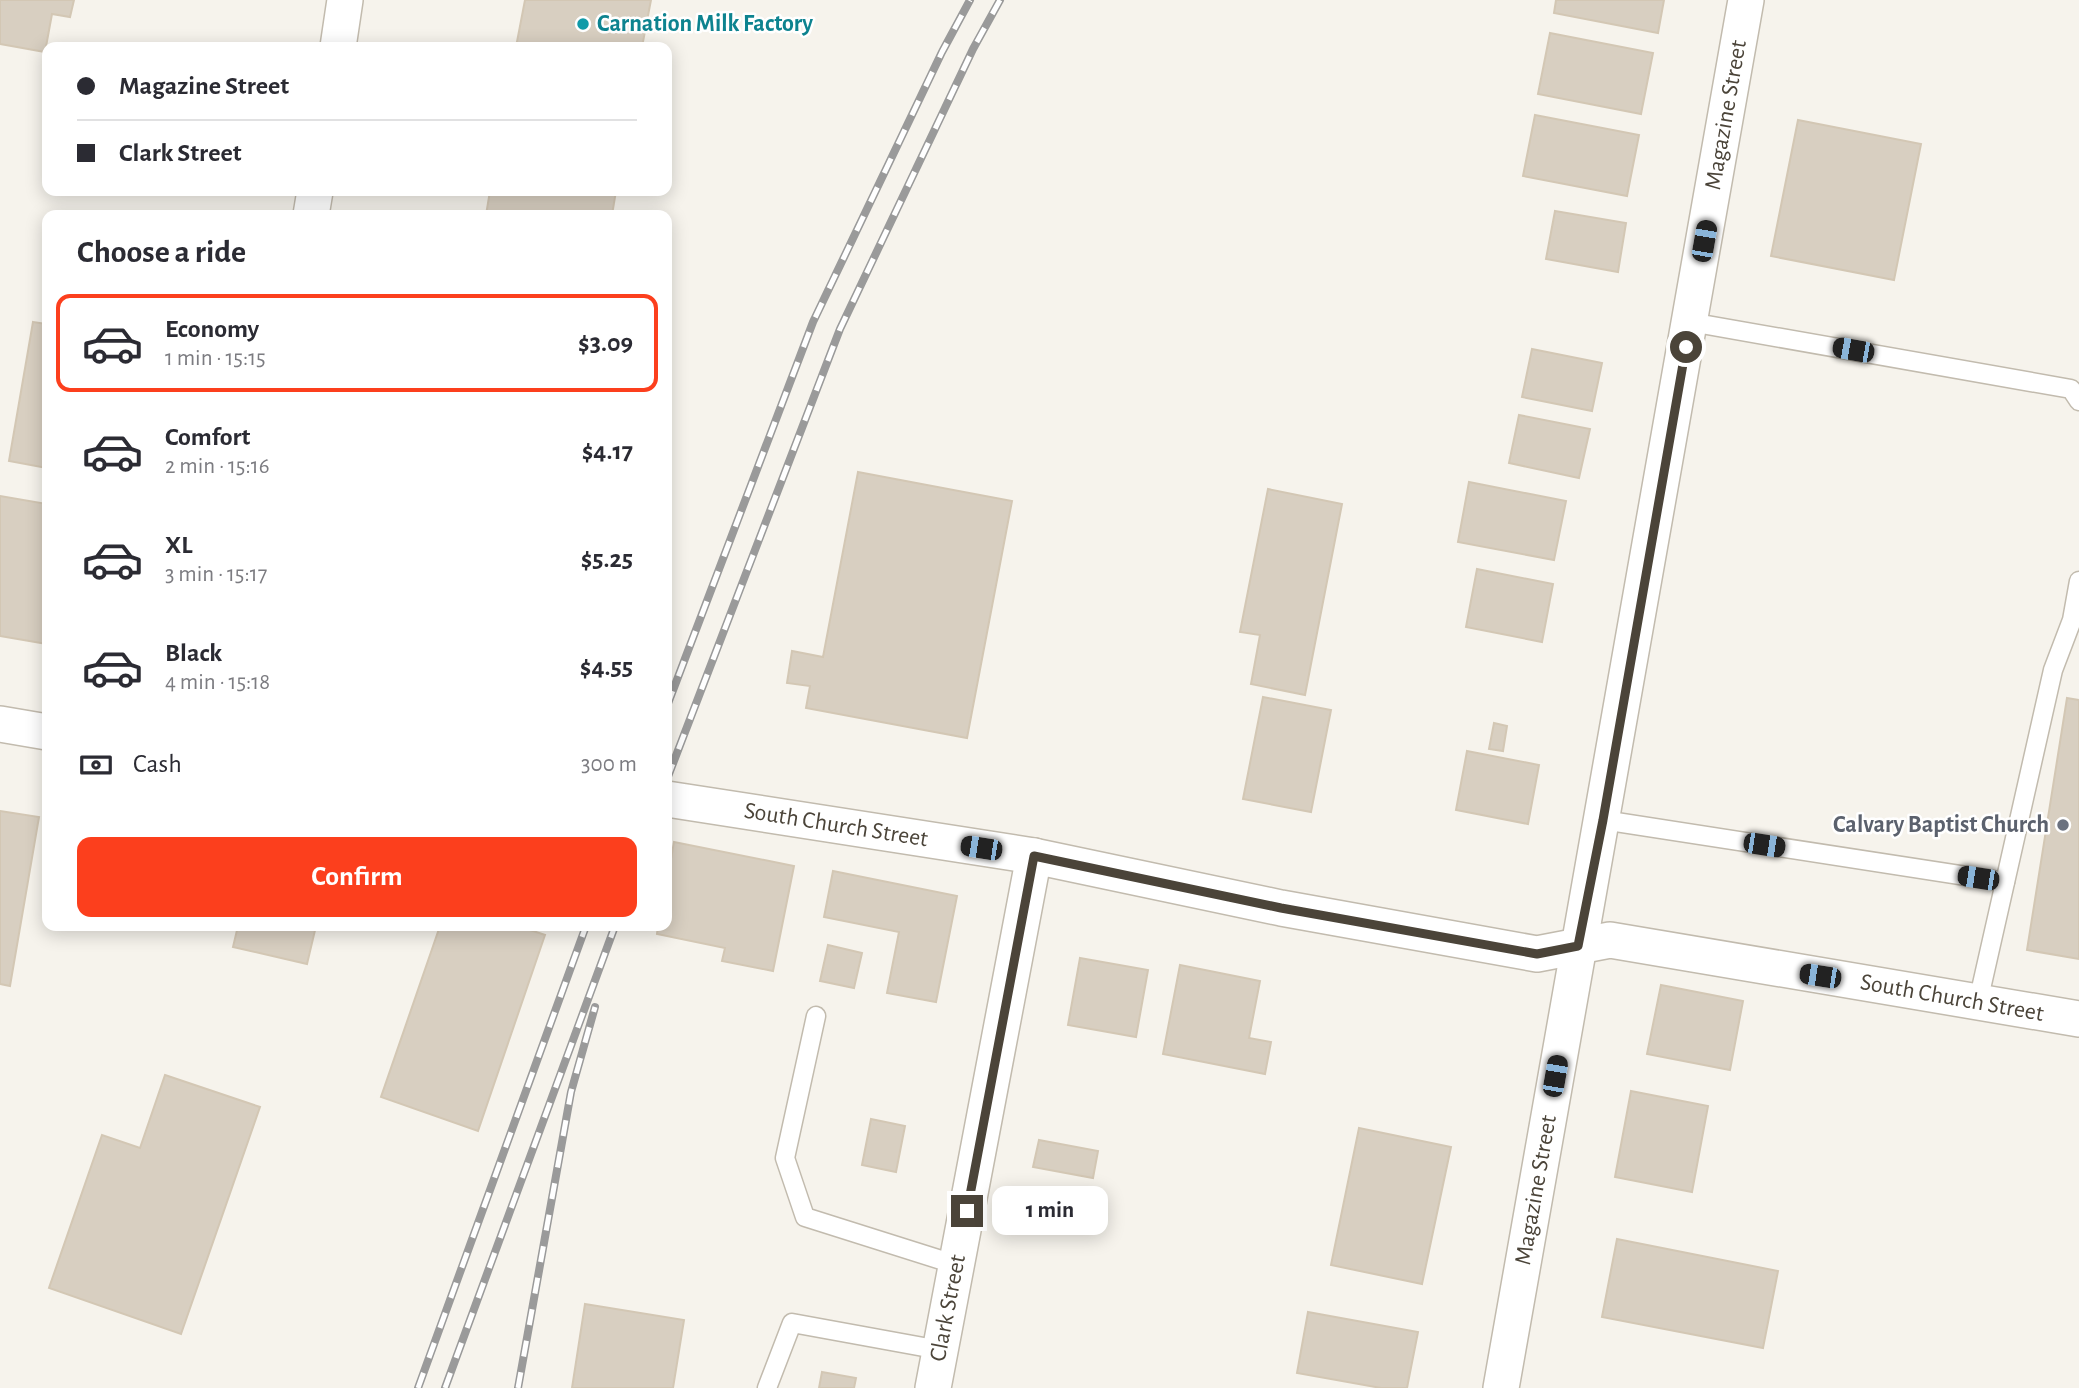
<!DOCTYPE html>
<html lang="en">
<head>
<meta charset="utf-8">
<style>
  :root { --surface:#fff; --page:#f7f7f7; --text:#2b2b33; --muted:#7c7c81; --line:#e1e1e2; --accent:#fc3f1d }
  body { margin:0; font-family:"Alegreya Sans",sans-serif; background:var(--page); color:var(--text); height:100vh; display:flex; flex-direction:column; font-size:26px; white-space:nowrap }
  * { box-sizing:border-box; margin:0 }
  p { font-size:23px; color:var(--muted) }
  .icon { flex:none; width:38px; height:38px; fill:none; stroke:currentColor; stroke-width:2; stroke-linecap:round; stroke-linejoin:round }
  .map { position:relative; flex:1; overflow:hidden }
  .drawer { position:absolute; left:42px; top:210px; width:630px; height:721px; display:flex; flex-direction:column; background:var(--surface); border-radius:14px; box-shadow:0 4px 18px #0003 }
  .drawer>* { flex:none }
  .guide { position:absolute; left:42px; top:42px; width:630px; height:154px; border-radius:14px; box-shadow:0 4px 18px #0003; display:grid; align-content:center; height:154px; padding:0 35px; background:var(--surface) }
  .end { position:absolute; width:32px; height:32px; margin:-16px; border:9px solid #4b4439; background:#fff; box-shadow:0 0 0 4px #fff }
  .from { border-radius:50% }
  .bubble { position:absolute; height:49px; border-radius:14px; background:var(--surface); box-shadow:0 4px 18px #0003; font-size:23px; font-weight:700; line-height:49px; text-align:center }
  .car { position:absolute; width:21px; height:42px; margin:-21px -10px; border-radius:9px; box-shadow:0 0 5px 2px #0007; background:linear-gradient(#222 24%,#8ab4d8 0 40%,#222 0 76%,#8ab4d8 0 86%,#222 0) }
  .guide b { display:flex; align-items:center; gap:24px; height:66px; font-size:26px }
  .guide b+b { border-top:2px solid var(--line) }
  .guide i { width:18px; height:18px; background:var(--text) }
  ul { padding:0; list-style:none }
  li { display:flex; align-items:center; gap:21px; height:98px; margin:0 14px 10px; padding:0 21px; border:4px solid transparent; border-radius:14px }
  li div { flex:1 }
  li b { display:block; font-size:26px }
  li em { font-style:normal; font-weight:700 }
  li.selected { border-color:var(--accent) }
  li>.icon { width:63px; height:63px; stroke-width:1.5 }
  h2 { padding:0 35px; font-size:32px; line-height:84px }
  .pay { display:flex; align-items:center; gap:18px; height:77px; padding:0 35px; font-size:26px }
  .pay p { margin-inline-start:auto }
  .button { display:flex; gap:14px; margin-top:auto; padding:14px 35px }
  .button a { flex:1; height:80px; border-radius:14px; background:var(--accent); color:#fff; font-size:28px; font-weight:700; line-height:80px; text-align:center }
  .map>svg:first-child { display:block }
</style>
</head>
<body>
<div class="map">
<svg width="2079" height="1388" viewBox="0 0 2079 1388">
  <rect width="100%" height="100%" fill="#f6f3ec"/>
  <g fill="#d8cfc1" stroke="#d3c7b4" stroke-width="2">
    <polygon points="0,0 74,0 70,17 52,14 45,52 0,44"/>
    <polygon points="525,0 651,0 642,47 516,47"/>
    <polygon points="1556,0 1664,0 1658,33 1554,13"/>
    <polygon points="1550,33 1653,53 1641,114 1538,94"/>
    <polygon points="1535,115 1639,135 1627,196 1523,176"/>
    <polygon points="1798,120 1921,144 1894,280 1771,256"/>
    <polygon points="490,191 616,191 612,215 486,215"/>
    <polygon points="1555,211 1626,223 1618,272 1546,259"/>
    <polygon points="33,322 47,324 47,468 9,461"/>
    <polygon points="1532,349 1602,363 1592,411 1522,397"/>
    <polygon points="1519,415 1590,429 1579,478 1509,463"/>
    <polygon points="858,472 1012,501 967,738 806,708 810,686 787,683 792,651 823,657"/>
    <polygon points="1469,482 1566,501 1554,560 1458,542"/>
    <polygon points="1268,489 1342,504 1305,695 1251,684 1260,635 1240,632"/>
    <polygon points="0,496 47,504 47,644 0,636"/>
    <polygon points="1477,569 1553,584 1542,642 1466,627"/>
    <polygon points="1263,697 1331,710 1311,812 1243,799"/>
    <polygon points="2067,698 2079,700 2079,959 2027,950"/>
    <polygon points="1494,723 1507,726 1503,751 1489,749"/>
    <polygon points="1467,751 1539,765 1528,824 1456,810"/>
    <polygon points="0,811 39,817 10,986 0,984"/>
    <polygon points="674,842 794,866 773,971 722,961 725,948 657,934 658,926 667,926 667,881"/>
    <polygon points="833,871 957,896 936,1002 887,993 899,932 824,917"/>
    <polygon points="238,926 316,926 307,964 233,947"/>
    <polygon points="440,926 518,926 545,935 478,1131 381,1097"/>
    <polygon points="828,945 862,953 854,988 820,981"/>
    <polygon points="1080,958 1148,970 1136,1037 1068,1025"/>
    <polygon points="1180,965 1260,981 1249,1038 1271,1042 1265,1074 1163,1054"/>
    <polygon points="1661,985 1743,1001 1730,1070 1647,1054"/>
    <polygon points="165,1075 260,1107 181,1334 49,1288 102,1135 140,1148"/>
    <polygon points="1631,1091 1708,1106 1692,1192 1615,1177"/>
    <polygon points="871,1119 905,1126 896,1172 862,1165"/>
    <polygon points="1359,1128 1451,1147 1422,1284 1331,1265"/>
    <polygon points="1039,1140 1098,1151 1093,1178 1033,1167"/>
    <polygon points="1617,1239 1778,1271 1763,1348 1602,1317"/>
    <polygon points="585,1304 684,1320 673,1388 572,1388"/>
    <polygon points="1308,1312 1418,1332 1407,1388 1381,1388 1297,1373"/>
    <polygon points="822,1372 856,1378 854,1388 819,1388"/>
  </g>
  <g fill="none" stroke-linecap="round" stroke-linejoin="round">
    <g stroke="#c2bbae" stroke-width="21">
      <g id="lane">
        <polyline points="1690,322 2071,389 2079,401"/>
        <polyline points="1603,820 2005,882"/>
        <polyline points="1978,1002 2053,670 2072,620 2079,581"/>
        <polyline points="816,1016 785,1158 805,1217 957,1265"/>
        <polyline points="767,1388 792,1323 940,1350"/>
      </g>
    </g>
    <g stroke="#c2bbae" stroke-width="38">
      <g id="street">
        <polyline points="338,47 345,0"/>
        <polyline points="311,215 315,191"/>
        <polyline points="0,724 47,732"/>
        <polyline points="667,799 1034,856 1281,908 1537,954 1610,940 2079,1019"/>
        <polyline points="933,1388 1034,856"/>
        <polyline points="1501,1388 1746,0"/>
      </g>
    </g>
    <use href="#lane" stroke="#fff" stroke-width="18"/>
    <use href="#street" stroke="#fff" stroke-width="35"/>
    <g stroke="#9a9a9a" stroke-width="8">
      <g id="rail">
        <polyline points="667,706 813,322 942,52 970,0"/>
        <polyline points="667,779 840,329 973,49 1000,0"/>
        <polyline points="418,1388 586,926"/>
        <polyline points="445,1388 615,926"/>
        <polyline points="518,1388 571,1092 595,1007"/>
      </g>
    </g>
    <use href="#rail" stroke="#fff" stroke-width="5" stroke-dasharray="16" stroke-linecap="butt"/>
  </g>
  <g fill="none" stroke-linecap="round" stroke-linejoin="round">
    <polyline stroke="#4b4439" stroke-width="9" points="967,1211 1034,856 1281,908 1537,954 1578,946 1603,820 1686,347"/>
  </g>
  <circle fill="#0f9aa8" stroke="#fff" stroke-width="2.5" cx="583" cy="24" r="7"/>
  <circle fill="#6b7280" stroke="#fff" stroke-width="2.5" cx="2063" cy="825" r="7"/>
  <g text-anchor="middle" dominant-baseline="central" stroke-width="5" stroke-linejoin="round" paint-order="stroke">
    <g font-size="24" font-weight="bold" fill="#0d838f" stroke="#fff" text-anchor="start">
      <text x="597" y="24">Carnation Milk Factory</text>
    </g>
    <g font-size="24" fill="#4b4439" stroke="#fff">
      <text transform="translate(1726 115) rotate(-80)">Magazine Street</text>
      <text transform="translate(836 825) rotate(9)">South Church Street</text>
      <text transform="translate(1952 998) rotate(10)">South Church Street</text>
      <text transform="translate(1536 1190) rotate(-80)">Magazine Street</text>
      <text transform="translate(948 1308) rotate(-79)">Clark Street</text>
    </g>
    <g font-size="24" font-weight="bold" fill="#5b616d" stroke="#fff" text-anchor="end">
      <text x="2049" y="825">Calvary Baptist Church</text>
    </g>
  </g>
</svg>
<i class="end from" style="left:1686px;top:347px"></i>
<i class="end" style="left:967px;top:1211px"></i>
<div class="bubble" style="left:992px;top:1186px;width:116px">1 min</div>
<i class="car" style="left:1704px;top:241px;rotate:10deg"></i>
<i class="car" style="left:1853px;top:350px;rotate:280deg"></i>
<i class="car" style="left:1764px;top:845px;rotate:99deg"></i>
<i class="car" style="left:981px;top:848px;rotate:279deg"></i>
<i class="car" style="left:1978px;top:878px;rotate:279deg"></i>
<i class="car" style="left:1820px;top:976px;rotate:279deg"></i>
<i class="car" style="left:1555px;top:1076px;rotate:10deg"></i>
<div class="guide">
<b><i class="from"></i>Magazine Street</b>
<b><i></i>Clark Street</b>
</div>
<section class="drawer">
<h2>Choose a ride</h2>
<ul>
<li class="selected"><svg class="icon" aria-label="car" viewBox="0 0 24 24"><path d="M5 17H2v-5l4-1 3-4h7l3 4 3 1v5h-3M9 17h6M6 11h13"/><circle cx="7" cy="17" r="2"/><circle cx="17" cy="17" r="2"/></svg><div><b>Economy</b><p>1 min · 15:15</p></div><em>$3.09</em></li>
<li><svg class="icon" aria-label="car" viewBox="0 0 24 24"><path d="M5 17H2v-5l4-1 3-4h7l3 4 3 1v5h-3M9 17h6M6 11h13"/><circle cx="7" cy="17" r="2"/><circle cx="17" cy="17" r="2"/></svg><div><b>Comfort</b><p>2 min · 15:16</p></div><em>$4.17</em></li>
<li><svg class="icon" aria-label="car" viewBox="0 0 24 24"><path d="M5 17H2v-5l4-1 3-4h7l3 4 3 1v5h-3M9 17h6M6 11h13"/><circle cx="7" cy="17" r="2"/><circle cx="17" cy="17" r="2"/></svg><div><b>XL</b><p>3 min · 15:17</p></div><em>$5.25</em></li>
<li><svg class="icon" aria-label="car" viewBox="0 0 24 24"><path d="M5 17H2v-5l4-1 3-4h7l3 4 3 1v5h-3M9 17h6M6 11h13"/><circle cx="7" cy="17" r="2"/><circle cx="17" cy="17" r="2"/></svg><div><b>Black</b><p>4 min · 15:18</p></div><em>$4.55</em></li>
</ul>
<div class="pay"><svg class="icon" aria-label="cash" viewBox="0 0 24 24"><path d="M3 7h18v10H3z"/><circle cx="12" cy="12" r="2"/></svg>Cash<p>300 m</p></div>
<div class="button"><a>Confirm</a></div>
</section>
</div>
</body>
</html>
